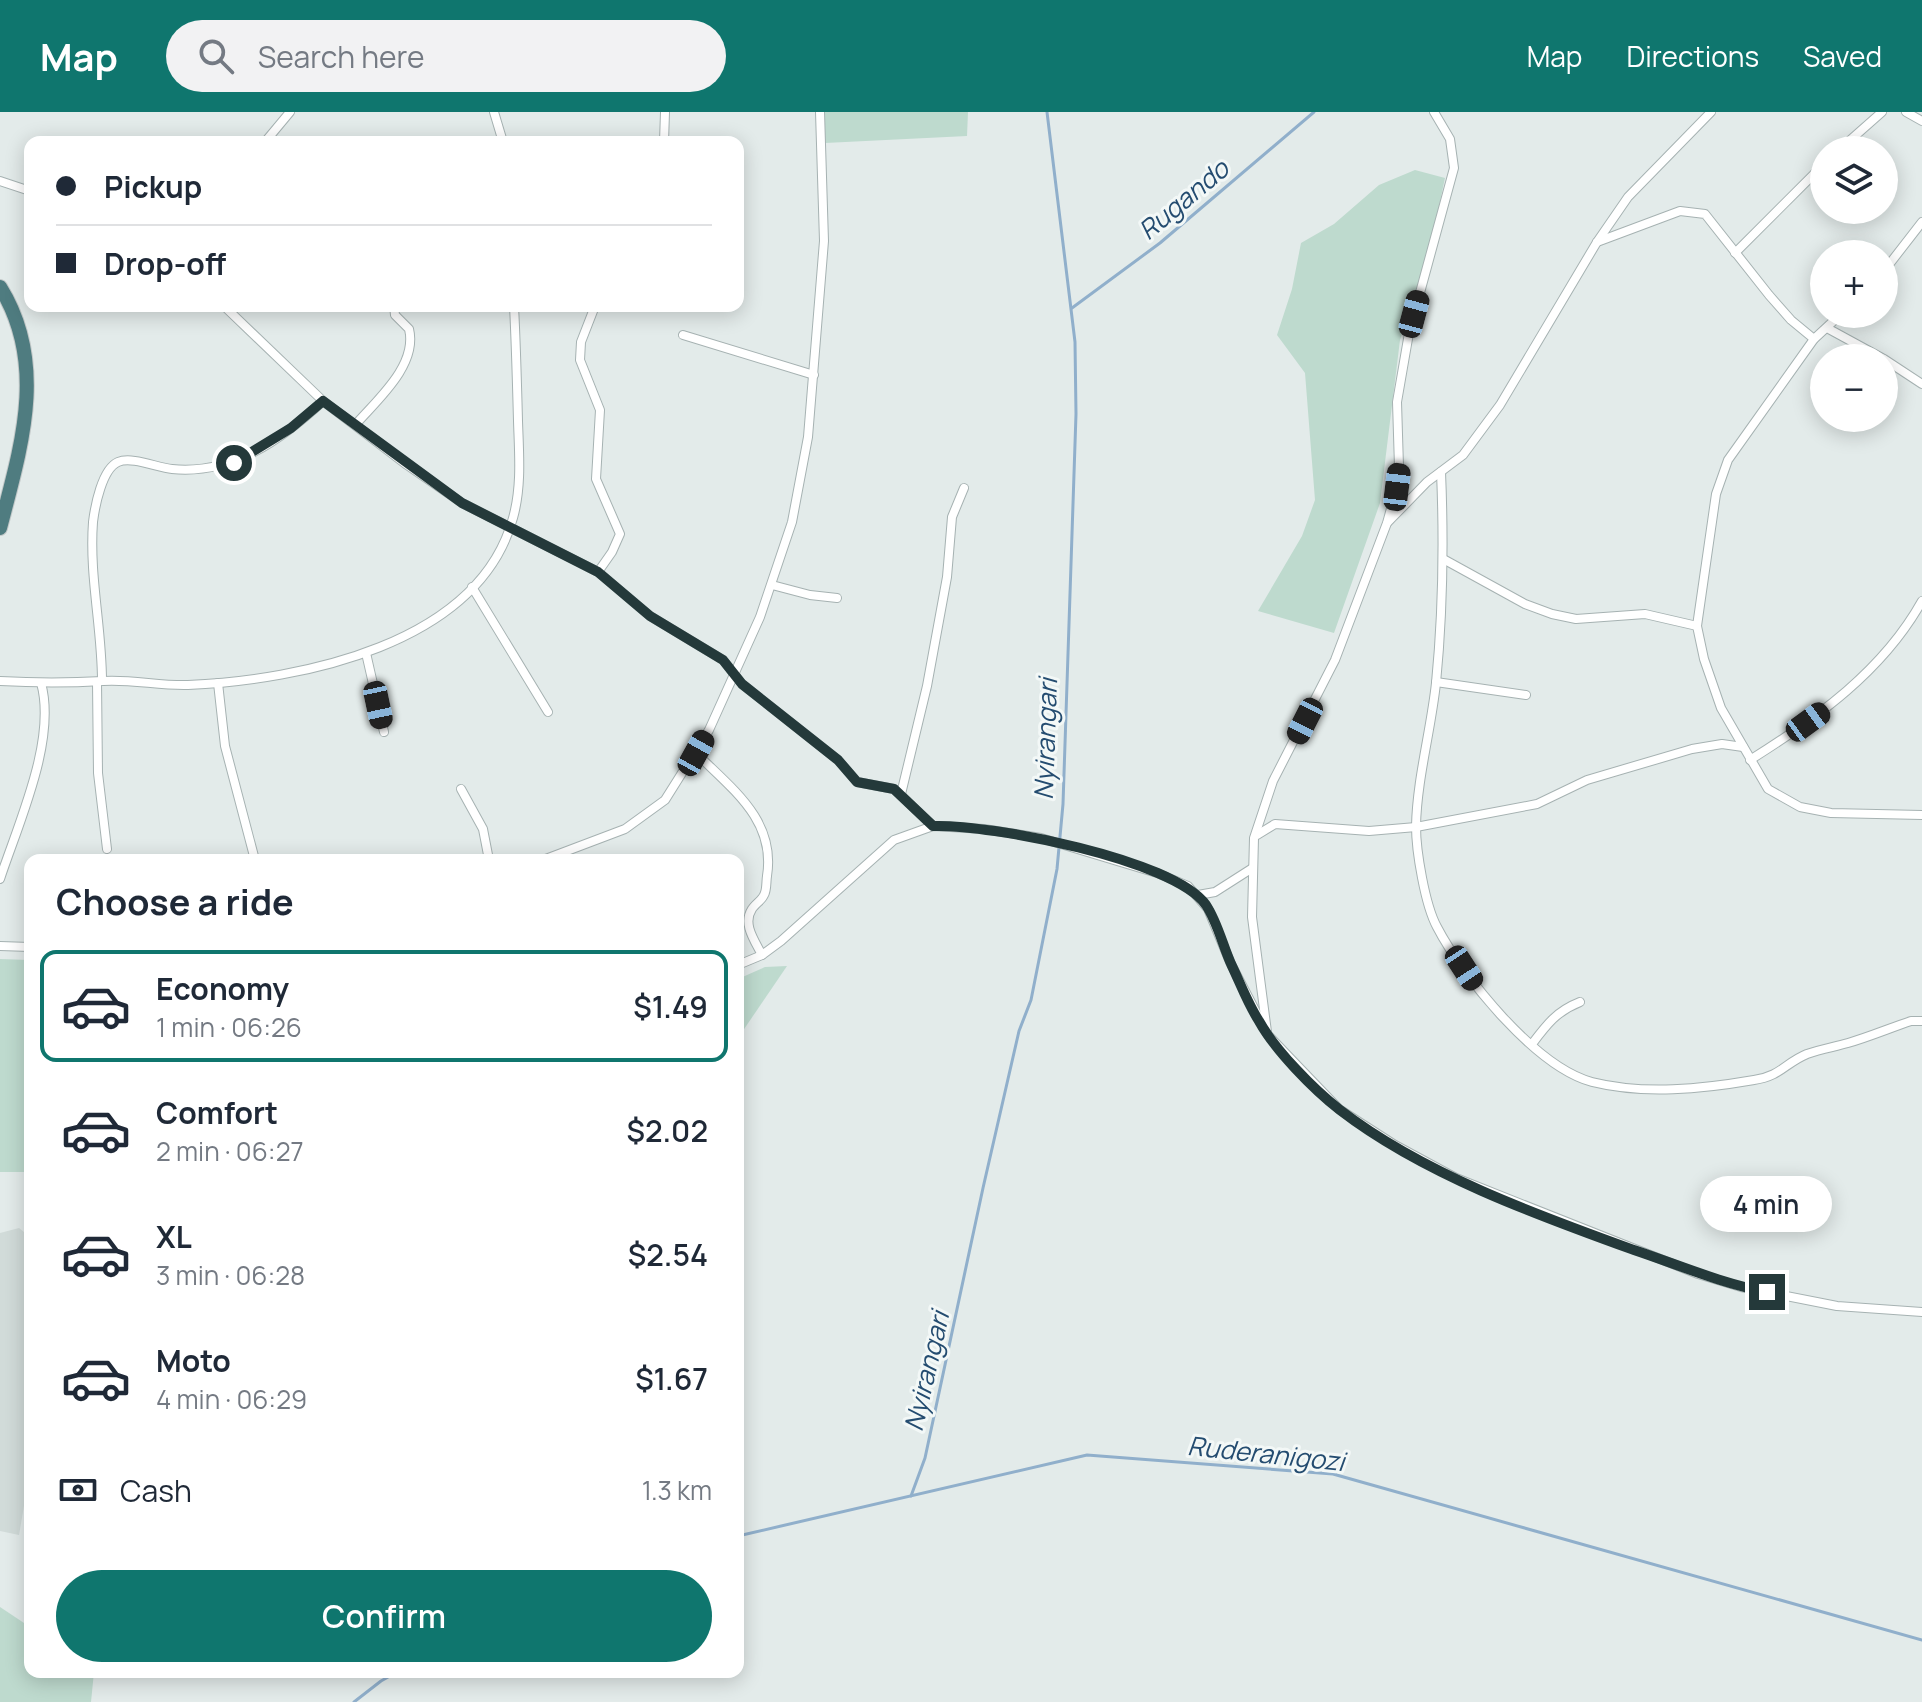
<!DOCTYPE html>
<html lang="en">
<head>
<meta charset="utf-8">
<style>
  :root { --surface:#fff; --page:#f2f2f3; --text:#1f2937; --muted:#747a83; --line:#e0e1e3; --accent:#0f766e }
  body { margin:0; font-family:Manrope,sans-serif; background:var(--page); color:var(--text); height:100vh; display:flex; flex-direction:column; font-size:30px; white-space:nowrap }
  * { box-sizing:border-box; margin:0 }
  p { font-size:26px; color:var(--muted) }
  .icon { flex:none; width:44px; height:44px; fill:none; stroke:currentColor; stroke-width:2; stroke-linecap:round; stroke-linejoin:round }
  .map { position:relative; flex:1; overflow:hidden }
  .panel { position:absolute; left:24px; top:742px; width:720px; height:824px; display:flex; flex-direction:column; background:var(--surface); border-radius:16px; box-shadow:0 4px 20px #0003 }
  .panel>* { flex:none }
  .top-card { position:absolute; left:24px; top:24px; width:720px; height:176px; border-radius:16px; box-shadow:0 4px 20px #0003; display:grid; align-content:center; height:176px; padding:0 32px; background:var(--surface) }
  .controls { position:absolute; left:1810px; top:24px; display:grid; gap:16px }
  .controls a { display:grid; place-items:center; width:88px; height:88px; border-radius:50%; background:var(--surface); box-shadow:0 4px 20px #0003; font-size:40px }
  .end { position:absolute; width:36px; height:36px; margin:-18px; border:10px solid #24393a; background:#fff; box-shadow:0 0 0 4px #fff }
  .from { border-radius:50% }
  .bubble { position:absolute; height:56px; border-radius:28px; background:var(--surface); box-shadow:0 4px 20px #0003; font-size:26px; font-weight:600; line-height:56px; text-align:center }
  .car { position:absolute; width:24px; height:48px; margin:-24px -12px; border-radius:10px; box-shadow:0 0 6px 2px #0007; background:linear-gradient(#222 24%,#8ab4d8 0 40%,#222 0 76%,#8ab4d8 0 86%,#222 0) }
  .top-card b { display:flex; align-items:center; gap:28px; height:76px; font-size:30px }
  .top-card b+b { border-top:2px solid var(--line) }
  .top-card i { width:20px; height:20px; background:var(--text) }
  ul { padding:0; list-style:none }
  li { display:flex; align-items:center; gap:24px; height:112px; margin:0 16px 12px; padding:0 16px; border:4px solid transparent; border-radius:16px }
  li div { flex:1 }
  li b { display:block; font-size:30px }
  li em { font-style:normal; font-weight:600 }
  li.current { border-color:var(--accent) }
  li>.icon { width:72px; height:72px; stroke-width:1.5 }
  h2 { padding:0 32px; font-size:36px; line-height:96px }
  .pay { display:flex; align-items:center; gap:20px; height:88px; padding:0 32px; font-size:30px }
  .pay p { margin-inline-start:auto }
  .primary-button { display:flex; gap:16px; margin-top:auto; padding:16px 32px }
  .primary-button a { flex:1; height:92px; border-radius:48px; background:var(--accent); color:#fff; font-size:32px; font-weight:600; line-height:92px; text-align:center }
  header { display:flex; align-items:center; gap:48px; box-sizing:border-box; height:112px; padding:0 40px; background:var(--accent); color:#fff }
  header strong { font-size:38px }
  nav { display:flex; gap:44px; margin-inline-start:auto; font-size:28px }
  .search { width:560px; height:72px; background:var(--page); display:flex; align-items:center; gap:20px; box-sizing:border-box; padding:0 28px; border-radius:44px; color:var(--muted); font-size:30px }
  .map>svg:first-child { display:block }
</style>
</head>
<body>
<header>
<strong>Map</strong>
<div class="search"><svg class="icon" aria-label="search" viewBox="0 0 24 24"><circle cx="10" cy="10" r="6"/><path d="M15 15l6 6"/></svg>Search here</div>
<nav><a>Map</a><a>Directions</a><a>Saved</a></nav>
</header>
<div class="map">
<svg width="1922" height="1590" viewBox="0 0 1922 1590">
  <rect width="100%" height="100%" fill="#e3ebea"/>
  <polygon fill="#d1dbd9" points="19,1116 30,1125 30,1359 19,1423 0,1419 0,1121"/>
  <g fill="#bedace">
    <polygon points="822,0 968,0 967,24 825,31"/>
    <polygon points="1415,58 1445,66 1430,136 1400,228 1380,391 1334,521 1258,499 1302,424 1315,388 1305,261 1277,223 1292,177 1301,131 1334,112 1379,73"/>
    <polygon points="0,847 30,848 30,1060 0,1060"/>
    <polygon points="787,854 738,926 738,867 765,855"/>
    <polygon points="0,1495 30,1515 30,1560 94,1560 91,1590 0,1590"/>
  </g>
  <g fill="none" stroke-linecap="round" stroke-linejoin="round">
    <g stroke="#90afcb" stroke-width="3">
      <polyline points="1072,196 1160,131 1314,0"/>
      <polyline points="911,1384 925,1346 983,1076 1019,919 1031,888 1057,757 1063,692 1076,302 1075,230 1047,0"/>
      <polyline points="738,1424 1087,1343 1333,1362 1922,1528"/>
      <polyline points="354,1590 381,1569 397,1560"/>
    </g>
    <g stroke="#a6b2b2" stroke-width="10">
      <g id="minor">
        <polyline points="494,0 503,30"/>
        <polyline points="1906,0 1922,9"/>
        <polyline points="265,30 290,0"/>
        <polyline points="664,30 665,0"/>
        <polyline points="1839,38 1882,0"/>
        <polyline points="0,69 30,79"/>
        <polyline points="1597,130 1680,99 1705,102 1769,183 1791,208 1814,227"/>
        <polyline points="1735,141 1824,52"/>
        <polyline points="1884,159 1922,110"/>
        <polyline points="224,194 323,289 407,353 462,391 598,460 650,504 723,548 742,572 838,648 857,670 894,677 933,714"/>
        <polyline points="595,194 581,230 580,248 600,298 596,367 620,422 612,440 598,460"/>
        <polyline points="1841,202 1814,227 1728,348 1716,382 1697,514 1704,547 1721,596 1768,677 1800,695 1831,701 1922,703"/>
        <polyline points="1827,216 1882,246"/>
        <polyline points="683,223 814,263"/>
        <polyline points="1884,247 1922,272"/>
        <path d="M 356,312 C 377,288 418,253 409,217 L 395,203 L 394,194"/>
        <path d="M 1441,360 C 1444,431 1443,500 1436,571 C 1431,618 1417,667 1416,714 C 1416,739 1425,793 1437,815 C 1463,865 1536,955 1592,970 C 1644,983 1702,977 1754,968 C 1781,964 1785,951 1807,942 C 1821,937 1834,935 1848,931 C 1869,925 1890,916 1911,909 L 1922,909"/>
        <polyline points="1388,410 1427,370 1463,343 1500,293 1597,130 1628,85 1711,0"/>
        <polyline points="1445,448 1525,492 1552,502 1576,507 1645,502 1697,514"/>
        <polyline points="772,473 810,483 837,486"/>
        <polyline points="472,475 548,600"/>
        <polyline points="366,541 384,620"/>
        <path d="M 0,569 C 35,571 69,571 103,569 C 131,567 160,574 188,573 C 300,568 478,533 513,406 C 522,374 519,341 518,309 C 517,271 516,232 514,194"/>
        <path d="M 102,569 C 102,516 89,464 93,410 C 95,394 102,357 118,350 C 132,344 158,356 172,357 C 232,363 281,328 323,289"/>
        <polyline points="97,570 98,661 107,737"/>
        <polyline points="1436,570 1526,583"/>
        <polyline points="218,571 225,634 255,748"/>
        <path d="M 696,641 C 732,677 776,708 767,764 C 766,770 767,778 764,783 C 762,788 755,792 752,797 C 742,812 755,829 762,843"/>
        <path d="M 1750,648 C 1817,606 1883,559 1922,489"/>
        <polyline points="461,677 483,717 489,748"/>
        <polyline points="901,682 927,574 947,465 952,405 964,376"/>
        <polyline points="1257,723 1275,712 1369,719 1416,715 1537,692 1587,668 1692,637 1722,632 1743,635"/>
        <polyline points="543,748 625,717 665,688 709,618 760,505 792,410 808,325 824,129 820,0"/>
        <path d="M 0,767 C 18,712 57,628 41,571"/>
        <polyline points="1198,783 1215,780 1251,757"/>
        <polyline points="0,834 30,835"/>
        <polyline points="738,853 762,843 781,829 894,728 933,714 984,717 1041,726 1157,761 1188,774 1208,797 1230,850 1268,923 1339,997 1395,1033 1456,1066 1698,1162 1741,1175 1837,1194 1922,1200"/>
        <polyline points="1267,920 1252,805 1254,726 1273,669 1335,548 1387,411 1397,375 1399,355 1397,290 1409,221 1454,56 1450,27 1434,0"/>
        <path d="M 1532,932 C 1547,912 1557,899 1580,890"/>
      </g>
    </g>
    <g stroke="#c2c8c8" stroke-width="16">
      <path id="trunk" d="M 0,175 C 48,252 21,335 0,416"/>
    </g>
    <use href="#minor" stroke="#fff" stroke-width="8"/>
    <use href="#trunk" stroke="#4f7c80" stroke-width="14"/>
  </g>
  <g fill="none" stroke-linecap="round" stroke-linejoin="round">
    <path stroke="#24393a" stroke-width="10" d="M 234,351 L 291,316 L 323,289 L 462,391 L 598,460 L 650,504 L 723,548 L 742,572 L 838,648 L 857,670 L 894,677 L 933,714 C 990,712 1173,747 1206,793 C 1218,811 1223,835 1232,854 C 1241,873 1248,892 1259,909 C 1275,938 1313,977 1340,998 C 1423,1062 1537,1103 1634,1138 C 1679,1153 1720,1171 1767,1180"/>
  </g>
  <g text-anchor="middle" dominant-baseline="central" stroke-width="6" stroke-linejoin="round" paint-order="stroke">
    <g font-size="26" font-style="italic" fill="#244c70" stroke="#f3f8f7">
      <text transform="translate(1183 87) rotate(-40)">Rugando</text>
      <text transform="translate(1045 627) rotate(-88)">Nyirangari</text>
      <text transform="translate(926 1259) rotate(-77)">Nyirangari</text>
      <text transform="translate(1266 1341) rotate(6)">Ruderanigozi</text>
    </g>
  </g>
</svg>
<div class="controls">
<a><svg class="icon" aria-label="layers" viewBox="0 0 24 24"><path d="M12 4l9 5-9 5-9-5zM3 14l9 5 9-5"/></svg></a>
<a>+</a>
<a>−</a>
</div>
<i class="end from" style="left:234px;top:351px"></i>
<i class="end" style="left:1767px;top:1180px"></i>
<div class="bubble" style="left:1700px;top:1064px;width:132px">4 min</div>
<i class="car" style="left:1414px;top:202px;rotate:15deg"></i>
<i class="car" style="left:1397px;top:375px;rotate:7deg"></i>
<i class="car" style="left:378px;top:593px;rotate:168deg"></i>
<i class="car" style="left:1305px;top:609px;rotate:207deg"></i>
<i class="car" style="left:1808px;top:610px;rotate:54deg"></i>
<i class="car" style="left:696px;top:641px;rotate:29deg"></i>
<i class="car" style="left:1464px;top:856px;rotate:147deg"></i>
<div class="top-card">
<b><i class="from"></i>Pickup</b>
<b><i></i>Drop-off</b>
</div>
<section class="panel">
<h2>Choose a ride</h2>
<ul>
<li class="current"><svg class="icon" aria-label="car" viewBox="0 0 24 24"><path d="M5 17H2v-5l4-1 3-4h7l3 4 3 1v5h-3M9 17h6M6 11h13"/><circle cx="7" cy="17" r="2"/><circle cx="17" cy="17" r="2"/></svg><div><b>Economy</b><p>1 min · 06:26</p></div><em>$1.49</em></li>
<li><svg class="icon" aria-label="car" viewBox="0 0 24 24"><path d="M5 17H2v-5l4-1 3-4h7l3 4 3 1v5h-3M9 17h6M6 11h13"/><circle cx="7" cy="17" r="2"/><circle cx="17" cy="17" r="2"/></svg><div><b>Comfort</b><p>2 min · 06:27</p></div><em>$2.02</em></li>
<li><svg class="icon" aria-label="car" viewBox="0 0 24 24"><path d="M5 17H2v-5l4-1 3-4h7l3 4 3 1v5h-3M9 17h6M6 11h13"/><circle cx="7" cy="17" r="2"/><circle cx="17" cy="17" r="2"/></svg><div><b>XL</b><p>3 min · 06:28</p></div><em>$2.54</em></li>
<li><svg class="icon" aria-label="car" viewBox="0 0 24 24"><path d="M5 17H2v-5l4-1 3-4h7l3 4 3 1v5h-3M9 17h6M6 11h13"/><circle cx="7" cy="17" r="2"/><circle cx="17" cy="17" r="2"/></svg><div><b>Moto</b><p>4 min · 06:29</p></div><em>$1.67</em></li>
</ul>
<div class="pay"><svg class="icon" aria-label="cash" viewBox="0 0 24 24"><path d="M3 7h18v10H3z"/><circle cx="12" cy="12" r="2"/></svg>Cash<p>1.3 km</p></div>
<div class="primary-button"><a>Confirm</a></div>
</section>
</div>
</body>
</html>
